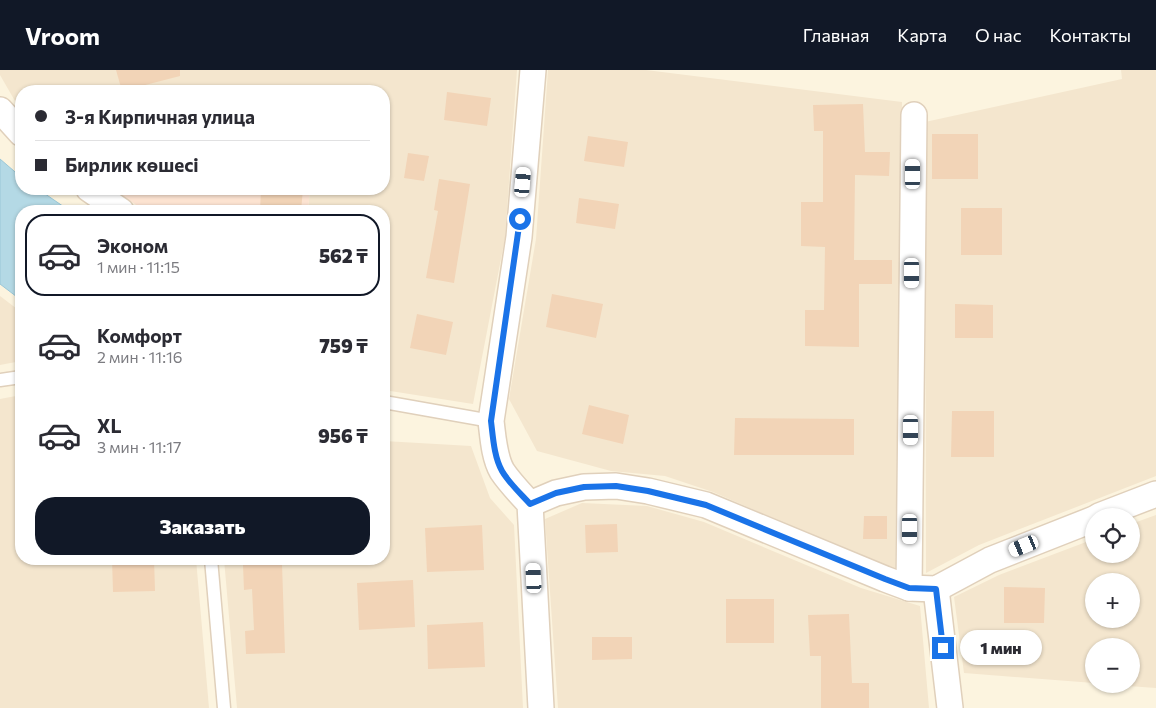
<!DOCTYPE html>
<html lang="ru">
<head>
<meta charset="utf-8">
<style>
  :root { --surface:#fff; --page:#f2f2f3; --text:#2b2b33; --muted:#7c7c81; --line:#e1e1e2; --accent:#111827 }
  body { margin:0; font-family:Commissioner,sans-serif; background:var(--page); color:var(--text); height:100vh; display:flex; flex-direction:column; font-size:19px; white-space:nowrap }
  * { box-sizing:border-box; margin:0 }
  p { font-size:16px; color:var(--muted) }
  .icon { flex:none; width:28px; height:28px; fill:none; stroke:currentColor; stroke-width:2; stroke-linecap:round; stroke-linejoin:round }
  .map { position:relative; flex:1; overflow:hidden }
  .drawer { position:absolute; left:15px; top:135px; width:375px; height:360px; display:flex; flex-direction:column; background:var(--surface); border-radius:20px; box-shadow:0 1px 4px #0004 }
  .drawer>* { flex:none }
  .hud { position:absolute; left:15px; top:15px; width:375px; height:110px; border-radius:20px; box-shadow:0 1px 4px #0004; display:grid; align-content:center; height:110px; padding:0 20px; background:var(--surface) }
  .tools { position:absolute; left:1085px; top:438px; display:grid; gap:10px }
  .tools a { display:grid; place-items:center; width:55px; height:55px; border-radius:50%; background:var(--surface); box-shadow:0 1px 4px #0004; font-size:25px }
  .end { position:absolute; width:22px; height:22px; margin:-11px; border:6px solid #1a73e8; background:#fff; box-shadow:0 0 0 2px #fff }
  .from { border-radius:50% }
  .bubble { position:absolute; height:35px; border-radius:18px; background:var(--surface); box-shadow:0 1px 4px #0004; font-size:16px; font-weight:800; line-height:35px; text-align:center }
  .car { position:absolute; width:15px; height:30px; margin:-15px -8px; border-radius:6px; box-shadow:0 0 4px 1px #0007; background:linear-gradient(#fff 24%,#345 0 40%,#fff 0 76%,#345 0 86%,#fff 0) }
  .hud b { display:flex; align-items:center; gap:18px; height:48px; font-size:19px }
  .hud b+b { border-top:1px solid var(--line) }
  .hud i { width:12px; height:12px; background:var(--text) }
  ul { padding:9px 0 0; list-style:none }
  li { display:flex; align-items:center; gap:15px; height:82px; margin:0 10px 8px; padding:0 10px; border:2px solid transparent; border-radius:20px }
  li div { flex:1 }
  li b { display:block; font-size:19px }
  li em { font-style:normal; font-weight:800 }
  li.selected { border-color:var(--accent) }
  li>.icon { width:45px; height:45px; stroke-width:1.5 }
  .button { display:flex; gap:10px; margin-top:auto; padding:10px 20px }
  .button a { flex:1; height:58px; border-radius:20px; background:var(--accent); color:#fff; font-size:20px; font-weight:800; line-height:58px; text-align:center }
  header { display:flex; align-items:center; gap:30px; box-sizing:border-box; height:70px; padding:0 25px; background:var(--accent); color:#fff }
  header strong { font-size:24px }
  nav { display:flex; gap:28px; margin-inline-start:auto; font-size:18px }
  .map>svg:first-child { display:block }
</style>
</head>
<body>
<header>
<strong>Vroom</strong>
<nav><a>Главная</a><a>Карта</a><a>О нас</a><a>Контакты</a></nav>
</header>
<div class="map">
<svg width="1156" height="638" viewBox="0 0 1156 638">
  <rect width="100%" height="100%" fill="#fcf4df"/>
  <g fill="#f4e6ce" fill-rule="evenodd">
    <polygon points="0,0 517,0 505,168 473,334 384,320 384,141 308,141 310,119 384,119 384,21 301,21 247,15 224,21 21,21 21,39 15,31 0,5"/>
    <polygon points="548,0 646,0 902,32 895,501 713,422 665,406 611,401 537,381 509,329 536,169"/>
    <polygon points="1121,0 1156,0 1156,406 979,475 926,503 925,52 1122,9"/>
    <polygon points="0,226 21,242 21,291 0,295"/>
    <polygon points="21,325 21,489 196,489 209,638 0,638 0,329"/>
    <polygon points="384,371 471,376 490,428 514,455 523,638 237,638 224,489 384,489"/>
    <polygon points="582,433 647,436 704,452 861,518 920,536 929,638 558,638 545,449"/>
    <path d="M 1156,445 L 1156,618 L 1100,614 L 1131,614 L 1131,576 L 1094,576 L 1094,613 L 964,603 L 954,527 L 999,505 L 1094,469 L 1094,484 L 1131,484 L 1131,454 ZM 1094,511 L 1131,511 L 1131,549 L 1094,549 Z"/>
  </g>
  <g fill="#fde4d2">
    <polygon points="247,15 301,21 224,21"/>
    <polygon points="113,119 310,119 308,141 145,141"/>
  </g>
  <polygon fill="#b4d9e5" stroke="#9ac7d7" points="0,89 21,107 21,119 38,119 70,141 21,141 21,230 0,214"/>
  <g fill="#f2d4b7">
    <polygon points="116,0 180,0 180,6 122,21"/>
    <polygon points="447,22 491,28 487,56 444,50"/>
    <polygon points="863,34 865,82 890,82 889,106 855,105 854,190 892,190 892,214 859,214 859,277 805,276 805,240 824,240 825,177 801,176 801,132 823,132 823,61 814,61 813,35"/>
    <rect x="932" y="64" width="46" height="45"/>
    <polygon points="588,66 628,72 624,97 584,91"/>
    <polygon points="408,83 429,86 424,111 404,108"/>
    <polygon points="439,109 470,114 454,213 426,208 438,141 434,140"/>
    <polygon points="261,119 303,119 301,141 260,141"/>
    <polygon points="579,128 619,134 615,159 576,153"/>
    <rect x="961" y="138" width="41" height="47"/>
    <polygon points="552,224 603,234 596,268 546,257"/>
    <polygon points="955,234 993,235 993,268 955,268"/>
    <polygon points="417,244 453,252 446,285 410,278"/>
    <polygon points="589,335 629,345 623,374 582,364"/>
    <polygon points="952,341 994,341 994,387 951,387"/>
    <polygon points="735,348 854,349 854,385 734,385"/>
    <polygon points="864,446 887,446 887,469 863,469"/>
    <polygon points="617,454 618,482 586,483 585,455"/>
    <polygon points="482,455 484,500 427,502 425,458"/>
    <polygon points="112,489 154,489 155,521 113,522"/>
    <polygon points="282,494 285,583 246,584 245,561 254,560 252,519 244,520 243,495"/>
    <polygon points="413,510 415,557 359,560 357,513"/>
    <polygon points="1004,517 1045,518 1044,553 1004,553"/>
    <rect x="726" y="529" width="48" height="44"/>
    <polygon points="849,544 852,613 869,613 869,638 821,638 821,586 810,586 808,545"/>
    <polygon points="483,552 485,597 428,599 427,555"/>
    <polygon points="592,567 632,567 632,589 592,590"/>
  </g>
  <g fill="none" stroke-linecap="round" stroke-linejoin="round">
    <g stroke="#e0d0bb" stroke-width="15">
      <g id="lane">
        <polyline points="0,310 21,307"/>
        <polyline points="384,332 491,351"/>
        <polyline points="211,489 224,638"/>
      </g>
    </g>
    <g stroke="#e0d0bb" stroke-width="28">
      <g id="street">
        <path d="M 533,0 L 519,167 L 491,351 C 493,367 494,387 502,401 C 510,413 520,423 530,434 L 541,638"/>
        <polyline points="0,40 21,63"/>
        <polyline points="89,119 121,141"/>
        <polyline points="530,434 556,423 584,417 616,416 648,421 706,435 885,509 909,518 936,519 990,490 1094,449"/>
        <polyline points="1099,446 1156,424"/>
        <polyline points="909,518 914,45"/>
        <polyline points="936,519 950,638"/>
      </g>
    </g>
    <use href="#lane" stroke="#fff" stroke-width="12"/>
    <use href="#street" stroke="#fff" stroke-width="25"/>
  </g>
  <g fill="none" stroke-linecap="round" stroke-linejoin="round">
    <path stroke="#1a73e8" stroke-width="6" d="M 520,149 L 491,351 C 493,367 494,387 502,401 C 509,413 520,423 530,434 L 556,423 L 584,417 L 616,416 L 648,421 L 706,435 L 885,509 L 909,518 L 936,519 L 943,578"/>
  </g>
</svg>
<div class="tools">
<a><svg class="icon" aria-label="locate" viewBox="0 0 24 24"><circle cx="12" cy="12" r="6"/><path d="M12 2v4M12 18v4M2 12h4M18 12h4"/></svg></a>
<a>+</a>
<a>−</a>
</div>
<i class="end from" style="left:520px;top:149px"></i>
<i class="end" style="left:943px;top:578px"></i>
<div class="bubble" style="left:960px;top:560px;width:82px">1 мин</div>
<i class="car" style="left:913px;top:104px;rotate:0deg"></i>
<i class="car" style="left:523px;top:112px;rotate:5deg"></i>
<i class="car" style="left:912px;top:203px;rotate:180deg"></i>
<i class="car" style="left:911px;top:360px;rotate:180deg"></i>
<i class="car" style="left:910px;top:459px;rotate:180deg"></i>
<i class="car" style="left:1024px;top:476px;rotate:248deg"></i>
<i class="car" style="left:534px;top:508px;rotate:357deg"></i>
<div class="hud">
<b><i class="from"></i>3-я Кирпичная улица</b>
<b><i></i>Бирлик көшесі</b>
</div>
<section class="drawer">
<ul>
<li class="selected"><svg class="icon" aria-label="car" viewBox="0 0 24 24"><path d="M5 17H2v-5l4-1 3-4h7l3 4 3 1v5h-3M9 17h6M6 11h13"/><circle cx="7" cy="17" r="2"/><circle cx="17" cy="17" r="2"/></svg><div><b>Эконом</b><p>1 мин · 11:15</p></div><em>562 ₸</em></li>
<li><svg class="icon" aria-label="car" viewBox="0 0 24 24"><path d="M5 17H2v-5l4-1 3-4h7l3 4 3 1v5h-3M9 17h6M6 11h13"/><circle cx="7" cy="17" r="2"/><circle cx="17" cy="17" r="2"/></svg><div><b>Комфорт</b><p>2 мин · 11:16</p></div><em>759 ₸</em></li>
<li><svg class="icon" aria-label="car" viewBox="0 0 24 24"><path d="M5 17H2v-5l4-1 3-4h7l3 4 3 1v5h-3M9 17h6M6 11h13"/><circle cx="7" cy="17" r="2"/><circle cx="17" cy="17" r="2"/></svg><div><b>XL</b><p>3 мин · 11:17</p></div><em>956 ₸</em></li>
</ul>
<div class="button"><a>Заказать</a></div>
</section>
</div>
</body>
</html>
